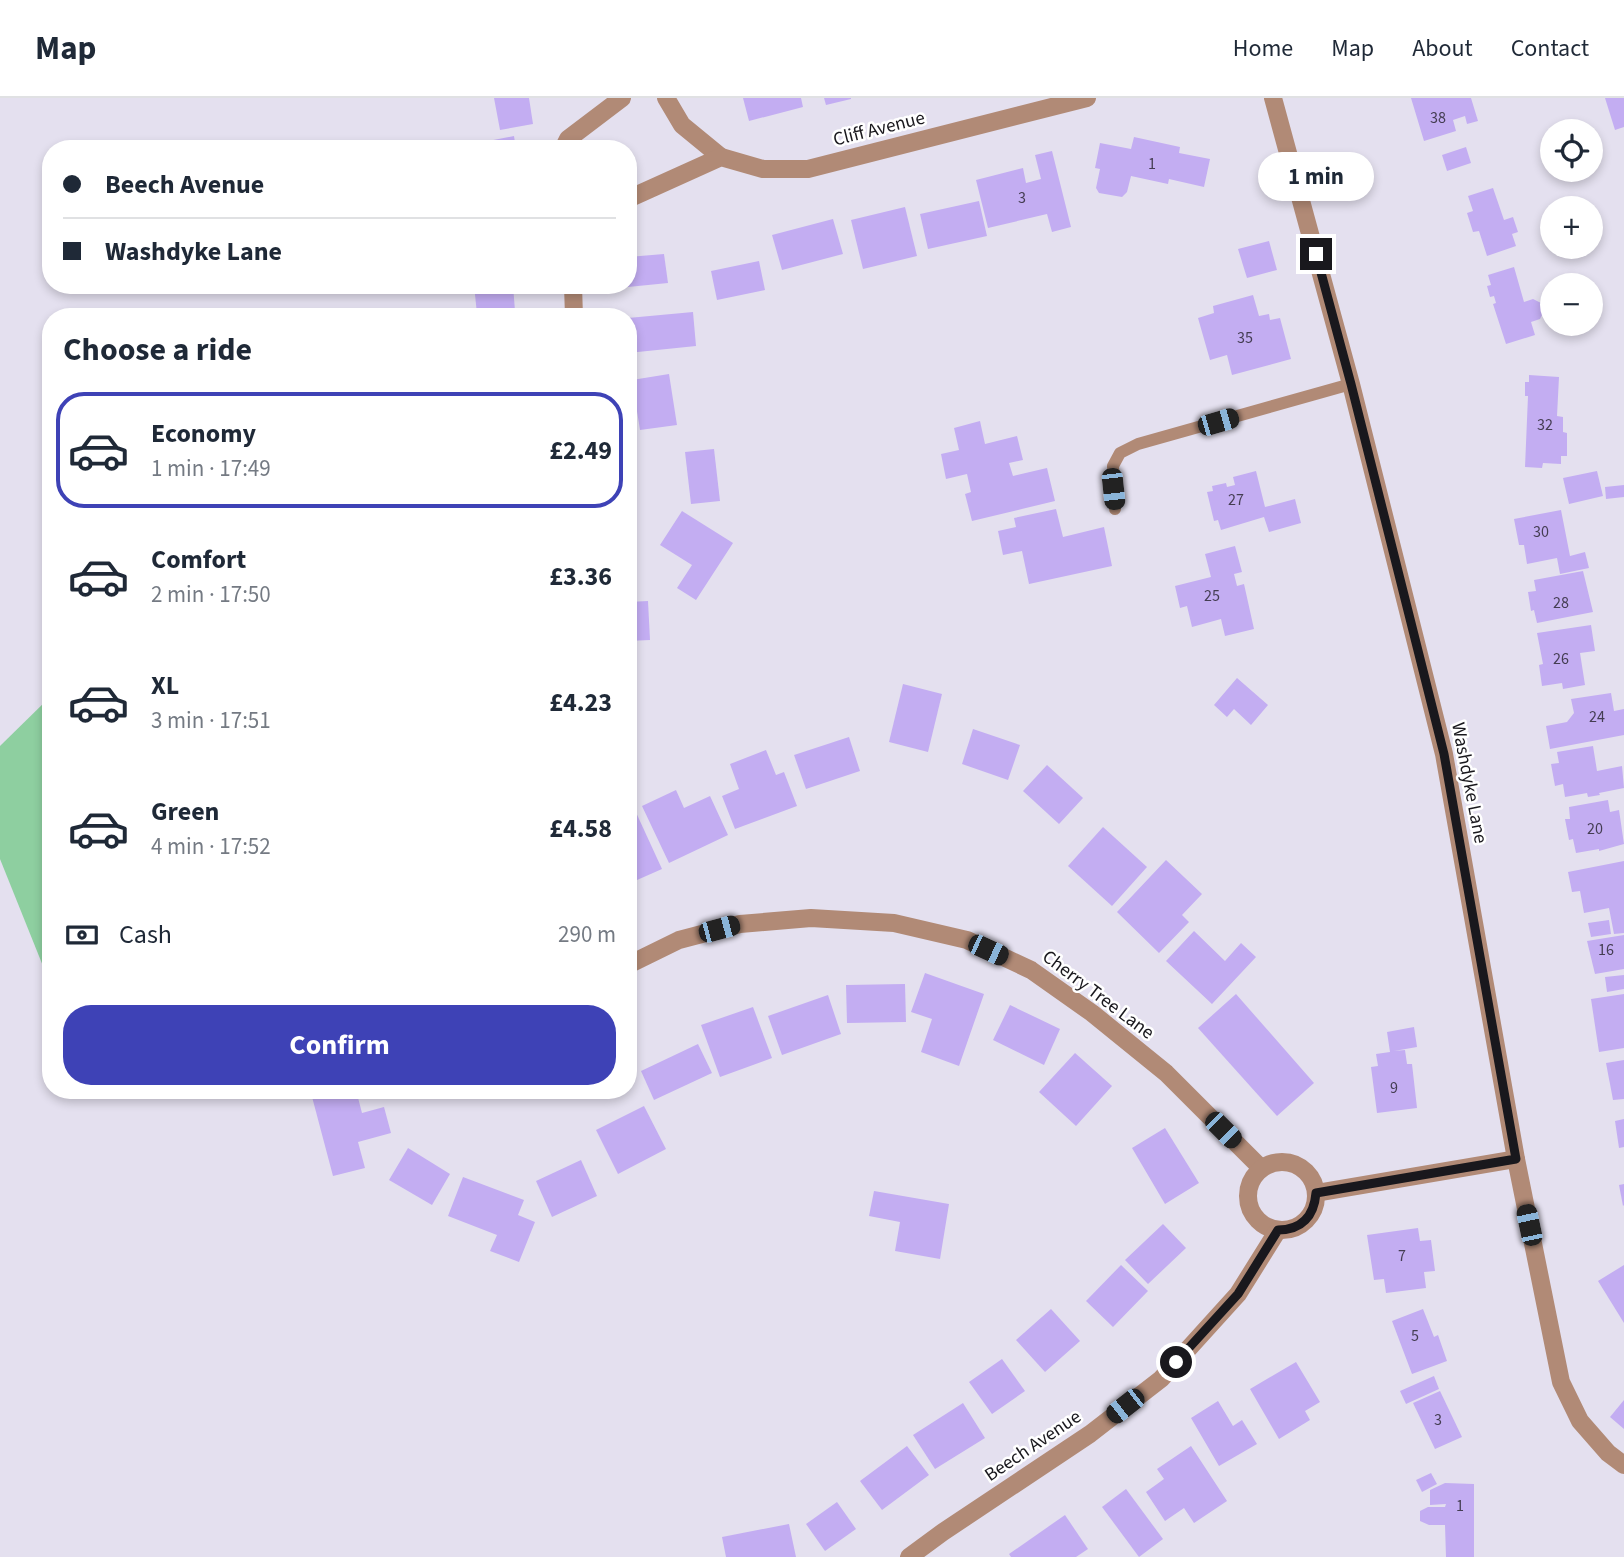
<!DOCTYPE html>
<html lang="en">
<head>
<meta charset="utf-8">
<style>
  :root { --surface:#fff; --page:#f6f6f7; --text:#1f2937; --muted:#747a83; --line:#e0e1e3; --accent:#3e42b6 }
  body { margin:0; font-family:"Source Sans 3",sans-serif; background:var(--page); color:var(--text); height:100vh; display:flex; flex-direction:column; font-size:26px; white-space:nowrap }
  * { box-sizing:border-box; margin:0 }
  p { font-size:23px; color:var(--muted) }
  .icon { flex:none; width:38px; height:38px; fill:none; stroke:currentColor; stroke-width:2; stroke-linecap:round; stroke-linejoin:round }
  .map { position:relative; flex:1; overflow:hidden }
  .details { position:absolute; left:42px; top:210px; width:595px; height:791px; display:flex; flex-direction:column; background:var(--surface); border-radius:28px; box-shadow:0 4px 10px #0003 }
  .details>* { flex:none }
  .hud { position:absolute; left:42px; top:42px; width:595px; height:154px; border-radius:28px; box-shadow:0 4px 10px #0003; display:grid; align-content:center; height:154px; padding:0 21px; background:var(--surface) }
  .controls { position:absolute; left:1540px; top:21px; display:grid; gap:14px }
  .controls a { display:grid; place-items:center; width:63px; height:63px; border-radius:50%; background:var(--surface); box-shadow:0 4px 10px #0003; font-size:35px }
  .end { position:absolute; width:32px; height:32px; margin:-16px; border:9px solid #19181d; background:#fff; box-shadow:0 0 0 4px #fff }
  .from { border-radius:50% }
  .bubble { position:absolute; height:49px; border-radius:24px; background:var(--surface); box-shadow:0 4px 10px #0003; font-size:23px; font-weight:700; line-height:49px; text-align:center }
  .car { position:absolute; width:21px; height:42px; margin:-21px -10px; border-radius:9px; box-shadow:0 0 5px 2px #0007; background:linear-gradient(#222 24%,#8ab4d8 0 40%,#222 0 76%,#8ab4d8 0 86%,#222 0) }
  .hud b { display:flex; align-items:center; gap:24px; height:66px; font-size:26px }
  .hud b+b { border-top:2px solid var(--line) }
  .hud i { width:18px; height:18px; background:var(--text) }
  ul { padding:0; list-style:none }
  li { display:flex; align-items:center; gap:21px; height:116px; margin:0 14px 10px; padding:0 7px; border:4px solid transparent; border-radius:28px }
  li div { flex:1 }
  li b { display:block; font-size:26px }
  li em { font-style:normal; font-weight:700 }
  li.active { border-color:var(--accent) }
  li>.icon { width:63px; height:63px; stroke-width:1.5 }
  h2 { padding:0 21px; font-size:32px; line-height:84px }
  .pay { display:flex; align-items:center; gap:18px; height:77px; padding:0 21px; font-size:26px }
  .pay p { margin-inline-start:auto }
  .cta { display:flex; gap:14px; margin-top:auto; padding:14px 21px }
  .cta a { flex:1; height:80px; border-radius:28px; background:var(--accent); color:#fff; font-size:28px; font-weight:700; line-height:80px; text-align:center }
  header { display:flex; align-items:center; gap:42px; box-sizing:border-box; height:98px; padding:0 35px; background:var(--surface); border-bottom:2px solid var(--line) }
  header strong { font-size:33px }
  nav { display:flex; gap:38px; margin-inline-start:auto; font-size:24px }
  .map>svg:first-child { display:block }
</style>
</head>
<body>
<header>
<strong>Map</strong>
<nav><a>Home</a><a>Map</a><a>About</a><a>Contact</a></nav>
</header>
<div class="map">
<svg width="1624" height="1459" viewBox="0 0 1624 1459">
  <rect width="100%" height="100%" fill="#e4e0ef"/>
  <polygon fill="#8ecfa0" points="51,598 51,888 0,761 0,648"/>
  <g fill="#c3adf2">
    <polygon points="494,0 529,0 533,26 500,32"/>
    <polygon points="743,0 801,0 803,9 749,23"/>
    <polygon points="824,0 851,0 851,1 826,7"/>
    <polygon points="1411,0 1471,0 1478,23 1467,26 1465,18 1453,22 1456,33 1424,43"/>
    <polygon points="1605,0 1624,0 1624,29 1615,32"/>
    <polygon points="514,38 516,51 479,51 478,45"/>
    <polygon points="1134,39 1180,49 1179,55 1210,61 1204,89 1169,81 1168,86 1131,78 1127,94 1122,99 1099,95 1096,90 1100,71 1095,70 1100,45 1131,51"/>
    <polygon points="1466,49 1471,65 1447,73 1442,57"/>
    <polygon points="1052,53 1071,129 1052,134 1047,116 988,130 976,82 1023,70 1026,85 1041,81 1035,57"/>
    <polygon points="1493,90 1504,122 1513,119 1518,134 1512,136 1516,148 1487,158 1479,133 1473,134 1467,115 1473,113 1468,98"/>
    <polygon points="979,103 987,138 928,151 920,116"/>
    <polygon points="905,109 917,158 863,171 851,122"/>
    <polygon points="833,121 843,156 782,172 772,137"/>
    <polygon points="1269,143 1277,172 1247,180 1238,151"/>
    <polygon points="664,156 668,185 628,189 628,159"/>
    <polygon points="759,163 765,192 717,202 711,173"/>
    <polygon points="1514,169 1524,204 1533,201 1541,205 1544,213 1540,221 1531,224 1535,237 1506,246 1493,206 1496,205 1494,198 1490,199 1487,188 1491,187 1488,177"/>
    <polygon points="474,187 513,187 515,213 477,216"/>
    <polygon points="1253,197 1259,218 1269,216 1270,222 1280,220 1291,261 1232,277 1227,257 1210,262 1198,220 1214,215 1213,208"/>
    <polygon points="693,214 696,248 628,255 628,220"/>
    <polygon points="669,276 677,327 640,332 632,282"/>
    <polygon points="1529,277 1559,279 1557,318 1563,319 1563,334 1567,335 1567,358 1561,358 1561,366 1543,365 1542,370 1525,369 1528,298 1525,298 1525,284 1529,284"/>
    <polygon points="980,323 985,346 1017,338 1023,362 1009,365 1013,378 1047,370 1055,403 972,423 965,396 971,394 967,376 946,381 941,356 959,352 954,330"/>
    <polygon points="714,351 720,403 691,406 685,354"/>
    <polygon points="1256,373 1265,409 1295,401 1301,425 1269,434 1264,419 1221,432 1218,422 1214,423 1207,394 1213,393 1212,388 1226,385 1227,389 1235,387 1233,379"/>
    <polygon points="1597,373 1603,398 1569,406 1563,380"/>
    <polygon points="1624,387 1624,399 1606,401 1605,389"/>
    <polygon points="1056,411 1063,439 1104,429 1112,468 1029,486 1022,453 1003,457 998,433 1016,429 1014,420"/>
    <polygon points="1561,412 1570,458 1585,454 1589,470 1560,476 1557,460 1527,466 1524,447 1519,447 1514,421"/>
    <polygon points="682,413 733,445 696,502 677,490 692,467 660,447"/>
    <polygon points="1235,448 1242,474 1234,476 1237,488 1244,486 1254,531 1225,538 1221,521 1192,529 1187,508 1180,510 1175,488 1211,479 1205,456"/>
    <polygon points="1583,473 1593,514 1537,525 1534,512 1531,513 1528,494 1536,493 1534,482"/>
    <polygon points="648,503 650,542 628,543 628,504"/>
    <polygon points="1591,527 1595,553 1580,555 1585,587 1563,591 1562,585 1542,588 1539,567 1543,566 1537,535"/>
    <polygon points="1237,580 1268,607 1251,627 1234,611 1227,619 1214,607"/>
    <polygon points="903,586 942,596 928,654 889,644"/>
    <polygon points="1611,595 1614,613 1624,611 1624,637 1550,651 1546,628 1567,624 1574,615 1571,601"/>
    <polygon points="973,631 1020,647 1008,682 962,666"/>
    <polygon points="849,639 860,673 806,691 794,657"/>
    <polygon points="1593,648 1597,673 1622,668 1624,690 1599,695 1600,697 1588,699 1587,695 1565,699 1563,686 1555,688 1551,666 1559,665 1557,654"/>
    <polygon points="766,652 776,677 784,674 797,708 735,731 722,698 739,691 730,666"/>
    <polygon points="1047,667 1083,700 1059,726 1023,693"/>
    <polygon points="676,692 684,710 710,698 728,737 669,765 642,708"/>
    <polygon points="628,697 662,771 628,786"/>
    <polygon points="1608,702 1610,714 1619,712 1624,746 1599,753 1599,751 1576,755 1573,741 1569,742 1565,721 1570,721 1569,709"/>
    <polygon points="1103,729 1147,769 1112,808 1068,768"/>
    <polygon points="1166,762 1202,796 1182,817 1189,824 1159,855 1117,814"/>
    <polygon points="1624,763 1624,835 1614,836 1609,810 1584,815 1580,793 1572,794 1568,774"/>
    <polygon points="1609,822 1611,836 1591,839 1588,825"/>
    <polygon points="1194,833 1225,863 1241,845 1256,859 1212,906 1166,863"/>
    <polygon points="1624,837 1624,871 1595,876 1587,843"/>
    <polygon points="925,875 984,896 959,968 921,954 932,921 911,914"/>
    <polygon points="1624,877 1624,891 1607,894 1605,879"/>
    <polygon points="905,886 906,924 847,925 846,887"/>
    <polygon points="1236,896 1314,985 1277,1018 1198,930"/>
    <polygon points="1624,896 1624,950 1599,954 1591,901"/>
    <polygon points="828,897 841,936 782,957 768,918"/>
    <polygon points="1010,907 1060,931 1044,967 993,942"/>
    <polygon points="753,909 772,960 720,979 701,927"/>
    <polygon points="1414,929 1417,949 1394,953 1405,952 1407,966 1412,966 1417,1010 1377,1015 1371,969 1378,968 1376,956 1390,954 1387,934"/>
    <polygon points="698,946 712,975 654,1002 641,973"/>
    <polygon points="1075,955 1112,988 1076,1028 1039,994"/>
    <polygon points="1624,962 1624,1001 1613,1002 1606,965"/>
    <polygon points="322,992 356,992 362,1015 384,1009 391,1035 358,1044 365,1070 333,1078 311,995"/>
    <polygon points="644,1008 666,1051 618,1076 596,1032"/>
    <polygon points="1624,1021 1624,1049 1619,1050 1615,1023"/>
    <polygon points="1165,1030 1199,1085 1165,1106 1132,1050"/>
    <polygon points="408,1050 450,1076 432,1107 389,1082"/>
    <polygon points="581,1062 597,1098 552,1119 536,1083"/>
    <polygon points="463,1079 524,1102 518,1117 535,1124 519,1164 490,1153 497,1137 448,1118"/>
    <polygon points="1624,1086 1624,1107 1623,1108 1619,1087"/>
    <polygon points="874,1093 949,1106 940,1161 895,1153 900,1124 869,1118"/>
    <polygon points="1163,1126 1186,1150 1148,1186 1125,1162"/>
    <polygon points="1418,1130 1420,1143 1431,1142 1435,1173 1424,1174 1426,1190 1386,1195 1384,1181 1374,1182 1367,1137"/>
    <polygon points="1121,1167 1148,1193 1113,1229 1086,1203"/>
    <polygon points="1624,1167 1624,1225 1598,1183"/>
    <polygon points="1051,1211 1080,1243 1045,1274 1016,1242"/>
    <polygon points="1423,1211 1434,1239 1438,1237 1447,1263 1412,1276 1392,1223"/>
    <polygon points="1002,1261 1025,1293 992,1316 969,1284"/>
    <polygon points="1296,1264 1320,1304 1305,1313 1310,1322 1279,1341 1250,1291"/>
    <polygon points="1434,1278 1439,1291 1406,1306 1400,1293"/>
    <polygon points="1440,1293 1462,1339 1435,1351 1413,1305"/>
    <polygon points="1624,1302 1624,1331 1610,1319"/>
    <polygon points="1218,1303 1233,1328 1242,1322 1257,1346 1219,1368 1191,1320"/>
    <polygon points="963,1305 985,1340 935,1371 913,1337"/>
    <polygon points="907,1348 929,1377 882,1412 860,1383"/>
    <polygon points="1191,1348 1227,1403 1194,1425 1184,1410 1165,1423 1146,1394 1164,1381 1157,1371"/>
    <polygon points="1431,1375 1437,1386 1422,1394 1416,1382"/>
    <polygon points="1445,1385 1474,1386 1474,1459 1446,1459 1445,1427 1429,1427 1420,1423 1420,1413 1428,1409 1445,1409 1446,1406 1430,1407 1430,1392"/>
    <polygon points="1126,1391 1163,1441 1139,1459 1102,1409"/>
    <polygon points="837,1404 856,1431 825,1453 806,1426"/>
    <polygon points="1065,1417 1088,1451 1076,1459 1011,1459 1009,1456"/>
    <polygon points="789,1426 796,1459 726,1459 722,1439"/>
  </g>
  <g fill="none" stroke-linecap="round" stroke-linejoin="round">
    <polyline stroke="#b18a76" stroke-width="12" points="1115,411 1113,368 1120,355 1138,346 1351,286"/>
    <g stroke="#b18a76" stroke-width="18">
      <polyline points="666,0 682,27 721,59"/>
      <polyline points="563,51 568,41 622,0"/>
      <polyline points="628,101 721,59 763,71 808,71 1087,0"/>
      <polyline points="573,187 574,219"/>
      <polyline points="628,867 679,842 740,826 811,820 894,825 967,842 1031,872 1092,915 1166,975 1261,1070"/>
      <circle cx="1282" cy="1098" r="34"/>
      <polyline points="1316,1095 1516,1061"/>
      <polyline points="909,1459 943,1434 1090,1336 1161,1281 1238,1196 1278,1132"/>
    </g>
    <polyline stroke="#b18a76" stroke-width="18" points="1273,0 1351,286 1444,656 1516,1061 1561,1284 1580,1323 1608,1355 1624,1367"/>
  </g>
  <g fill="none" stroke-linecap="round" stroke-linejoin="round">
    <path stroke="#19181d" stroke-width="9" d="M 1176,1264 L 1238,1196 L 1278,1132 C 1302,1132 1314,1118 1316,1095 L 1516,1061 L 1444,656 L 1351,286 L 1316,156"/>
  </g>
  <g text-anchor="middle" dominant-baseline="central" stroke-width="5" stroke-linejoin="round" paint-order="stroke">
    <g font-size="16" fill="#443d52">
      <text x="1438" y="20">38</text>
      <text x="1152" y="66">1</text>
      <text x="1022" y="100">3</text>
      <text x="1245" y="240">35</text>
      <text x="1545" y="327">32</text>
      <text x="1236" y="402">27</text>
      <text x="1541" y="434">30</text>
      <text x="1212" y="498">25</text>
      <text x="1561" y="505">28</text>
      <text x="1561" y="561">26</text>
      <text x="1597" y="619">24</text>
      <text x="1595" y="731">20</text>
      <text x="1606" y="852">16</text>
      <text x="1394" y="990">9</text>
      <text x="1402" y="1158">7</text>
      <text x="1415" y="1238">5</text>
      <text x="1438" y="1322">3</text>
      <text x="1460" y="1408">1</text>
    </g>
    <g font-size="19" fill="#19181d" stroke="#fff">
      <text transform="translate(879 31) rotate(-14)">Cliff Avenue</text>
      <text transform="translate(1469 685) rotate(79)">Washdyke Lane</text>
      <text transform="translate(1098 897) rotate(37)">Cherry Tree Lane</text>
      <text transform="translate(1033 1348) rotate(-34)">Beech Avenue</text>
    </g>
  </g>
</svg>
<div class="controls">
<a><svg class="icon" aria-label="locate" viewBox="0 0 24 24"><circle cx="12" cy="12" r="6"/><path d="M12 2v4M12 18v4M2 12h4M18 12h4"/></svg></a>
<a>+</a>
<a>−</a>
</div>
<i class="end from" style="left:1176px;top:1264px"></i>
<i class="end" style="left:1316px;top:156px"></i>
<div class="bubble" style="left:1258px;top:54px;width:116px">1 min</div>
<i class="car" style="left:1218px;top:324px;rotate:74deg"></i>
<i class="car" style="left:1113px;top:391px;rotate:174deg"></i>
<i class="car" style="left:719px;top:831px;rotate:75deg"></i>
<i class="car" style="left:988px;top:852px;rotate:115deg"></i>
<i class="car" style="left:1223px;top:1032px;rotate:135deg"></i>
<i class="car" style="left:1529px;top:1127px;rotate:348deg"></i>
<i class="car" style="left:1125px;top:1308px;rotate:232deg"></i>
<div class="hud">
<b><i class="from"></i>Beech Avenue</b>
<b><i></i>Washdyke Lane</b>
</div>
<section class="details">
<h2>Choose a ride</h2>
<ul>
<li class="active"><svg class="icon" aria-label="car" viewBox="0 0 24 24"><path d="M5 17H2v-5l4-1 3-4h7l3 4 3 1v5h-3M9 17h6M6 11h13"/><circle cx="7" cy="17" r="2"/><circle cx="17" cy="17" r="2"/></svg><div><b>Economy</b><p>1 min · 17:49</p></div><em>£2.49</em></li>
<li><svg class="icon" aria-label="car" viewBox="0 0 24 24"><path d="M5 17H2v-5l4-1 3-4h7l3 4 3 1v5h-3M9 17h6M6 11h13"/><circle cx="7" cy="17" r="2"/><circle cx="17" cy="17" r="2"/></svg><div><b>Comfort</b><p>2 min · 17:50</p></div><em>£3.36</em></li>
<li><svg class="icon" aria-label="car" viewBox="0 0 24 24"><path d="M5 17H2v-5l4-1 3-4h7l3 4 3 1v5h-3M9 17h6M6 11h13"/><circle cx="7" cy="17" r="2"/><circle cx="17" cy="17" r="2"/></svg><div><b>XL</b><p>3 min · 17:51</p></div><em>£4.23</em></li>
<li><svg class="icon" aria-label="car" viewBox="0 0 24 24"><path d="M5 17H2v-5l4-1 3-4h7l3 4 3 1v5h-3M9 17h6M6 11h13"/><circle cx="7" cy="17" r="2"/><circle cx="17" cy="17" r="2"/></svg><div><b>Green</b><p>4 min · 17:52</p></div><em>£4.58</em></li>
</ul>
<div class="pay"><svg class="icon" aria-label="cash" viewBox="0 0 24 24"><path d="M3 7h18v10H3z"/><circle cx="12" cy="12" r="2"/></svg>Cash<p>290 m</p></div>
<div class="cta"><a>Confirm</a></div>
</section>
</div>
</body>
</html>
